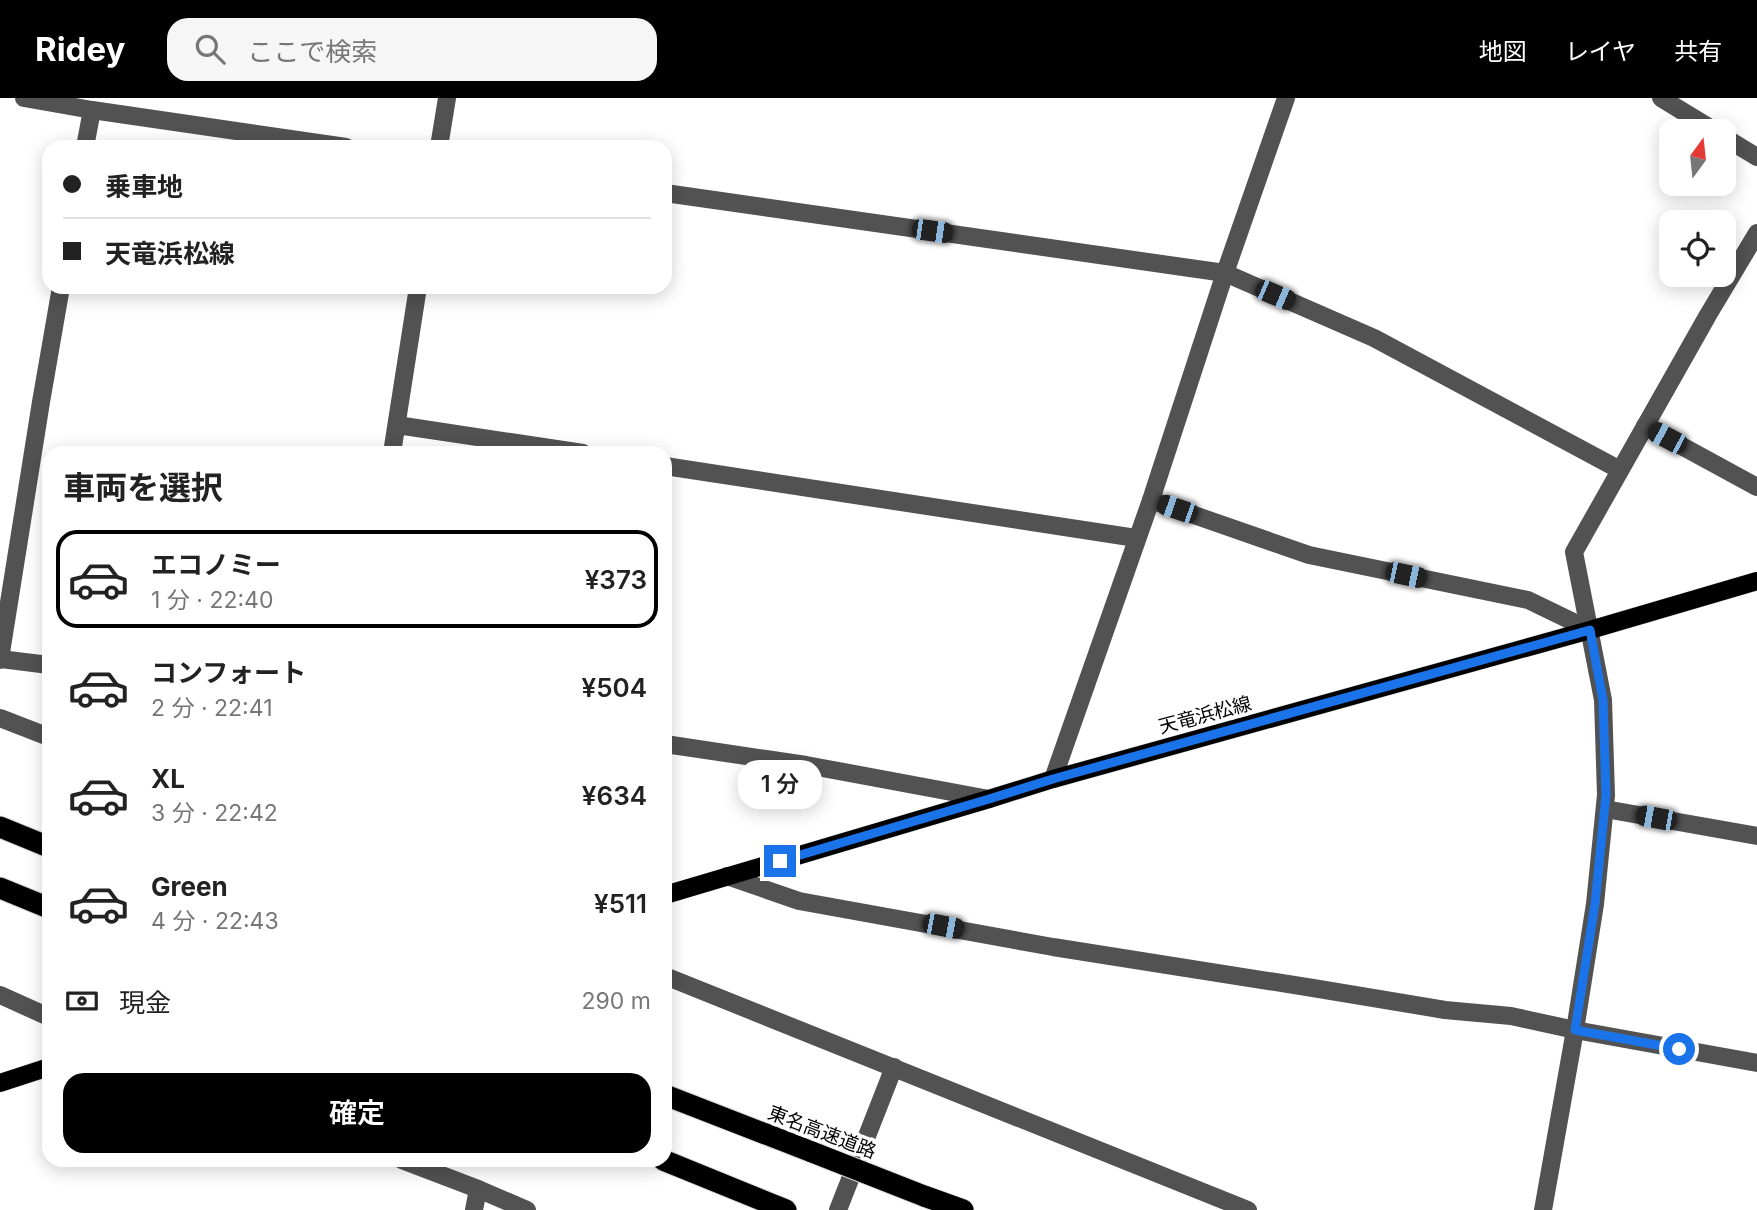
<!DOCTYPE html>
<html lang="ja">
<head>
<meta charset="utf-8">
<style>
  :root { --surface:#fff; --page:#f6f6f6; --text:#222; --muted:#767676; --line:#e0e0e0; --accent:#000 }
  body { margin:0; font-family:Inter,"Noto Sans JP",sans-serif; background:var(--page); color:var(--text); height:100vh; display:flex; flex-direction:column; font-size:26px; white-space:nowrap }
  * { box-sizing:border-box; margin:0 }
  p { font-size:23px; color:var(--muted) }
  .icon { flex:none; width:38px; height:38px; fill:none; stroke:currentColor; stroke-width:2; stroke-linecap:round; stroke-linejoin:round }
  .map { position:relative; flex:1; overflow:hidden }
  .drawer { position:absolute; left:42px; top:348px; width:630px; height:721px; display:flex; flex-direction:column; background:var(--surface); border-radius:21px; box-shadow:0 4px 18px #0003 }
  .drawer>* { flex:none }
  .top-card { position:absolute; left:42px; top:42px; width:630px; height:154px; border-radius:21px; box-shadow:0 4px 18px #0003; display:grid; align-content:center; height:154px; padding:0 21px; background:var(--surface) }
  .needle { width:46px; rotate:15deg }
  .tools { position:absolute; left:1659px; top:21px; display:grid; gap:14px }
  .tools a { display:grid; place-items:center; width:77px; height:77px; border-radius:14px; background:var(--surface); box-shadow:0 4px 18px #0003; font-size:35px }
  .end { position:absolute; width:32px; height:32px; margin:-16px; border:9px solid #1a73e8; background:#fff; box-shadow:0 0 0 4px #fff }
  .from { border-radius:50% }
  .bubble { position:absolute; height:49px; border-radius:21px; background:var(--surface); box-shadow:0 4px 18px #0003; font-size:23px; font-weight:600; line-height:49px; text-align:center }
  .car { position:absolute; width:21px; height:42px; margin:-21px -10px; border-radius:9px; box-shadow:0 0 5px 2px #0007; background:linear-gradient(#222 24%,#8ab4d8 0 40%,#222 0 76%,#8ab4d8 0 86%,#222 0) }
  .top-card b { display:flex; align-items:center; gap:24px; height:66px; font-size:26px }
  .top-card b+b { border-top:2px solid var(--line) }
  .top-card i { width:18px; height:18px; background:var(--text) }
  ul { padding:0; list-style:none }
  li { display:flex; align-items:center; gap:21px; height:98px; margin:0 14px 10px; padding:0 7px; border:4px solid transparent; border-radius:21px }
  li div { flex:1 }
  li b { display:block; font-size:26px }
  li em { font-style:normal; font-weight:600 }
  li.selected { border-color:var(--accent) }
  li>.icon { width:63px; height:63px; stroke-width:1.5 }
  h2 { padding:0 21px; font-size:32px; line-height:84px }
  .pay { display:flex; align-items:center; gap:18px; height:77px; padding:0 21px; font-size:26px }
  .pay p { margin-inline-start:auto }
  .button { display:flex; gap:14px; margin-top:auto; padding:14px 21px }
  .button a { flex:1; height:80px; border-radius:21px; background:var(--accent); color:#fff; font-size:28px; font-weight:600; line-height:80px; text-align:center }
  header { display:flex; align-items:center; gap:42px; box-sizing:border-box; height:98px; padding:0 35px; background:var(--accent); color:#fff }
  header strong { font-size:33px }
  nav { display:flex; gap:38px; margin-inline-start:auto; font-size:24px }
  .search { width:490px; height:63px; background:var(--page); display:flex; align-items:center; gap:18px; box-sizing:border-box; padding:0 24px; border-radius:21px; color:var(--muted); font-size:26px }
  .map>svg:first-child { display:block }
</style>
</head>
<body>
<header>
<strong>Ridey</strong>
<div class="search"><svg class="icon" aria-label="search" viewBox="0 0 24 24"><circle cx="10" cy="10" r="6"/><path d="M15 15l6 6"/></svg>ここで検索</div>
<nav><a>地図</a><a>レイヤ</a><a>共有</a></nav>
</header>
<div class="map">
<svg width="1757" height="1112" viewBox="0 0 1757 1112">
  <rect width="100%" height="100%" fill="#fff"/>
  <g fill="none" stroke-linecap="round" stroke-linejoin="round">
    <g stroke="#dbdbdb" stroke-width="19">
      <g id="major">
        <polyline points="665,797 989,701 1053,681 1590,532 1757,483"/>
        <polyline points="0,985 49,969"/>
      </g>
    </g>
    <g stroke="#dbdbdb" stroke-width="23">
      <g id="highway">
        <polyline points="0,729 49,749"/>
        <polyline points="0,790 49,810"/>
        <polyline points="665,997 812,1054"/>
        <polyline points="663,1062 786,1112"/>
        <polyline points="924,1098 963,1112"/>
      </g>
    </g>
    <g stroke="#525252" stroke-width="18">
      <polyline points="24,0 92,12 346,49"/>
      <polyline points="1661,0 1715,33"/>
      <polyline points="1724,39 1757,59"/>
      <polyline points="85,49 92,12"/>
      <polyline points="439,49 447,0"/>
      <polyline points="665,95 1225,175 1374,240 1620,372"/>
      <polyline points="397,327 583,355"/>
      <polyline points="1645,328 1757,389"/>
      <polyline points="392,355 418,189"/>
      <polyline points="665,368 1136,440"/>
      <polyline points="1151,402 1309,457 1528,502 1590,532"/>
      <polyline points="0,561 41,304 61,189"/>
      <polyline points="0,562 0,561 49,567"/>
      <polyline points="0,620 49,639"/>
      <polyline points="665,646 806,667 989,701"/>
      <polyline points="1053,681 1151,402 1225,175 1286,0"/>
      <polyline points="1605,711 1757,738"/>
      <polyline points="727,778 799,803 1053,849 1313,890 1445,912 1511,918 1575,932 1757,965"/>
      <polyline points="665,878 1248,1112"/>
      <polyline points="0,897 49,919"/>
      <polyline points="402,1062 478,1091 527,1112"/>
      <polyline points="474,1112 478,1091"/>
      <polyline points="838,1112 894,969"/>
      <polyline points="1543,1112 1575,932 1595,806 1606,697 1603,602 1574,454 1708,217 1757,135"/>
    </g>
    <use href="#major" stroke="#000" stroke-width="18"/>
    <use href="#highway" stroke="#000" stroke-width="21"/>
    <g stroke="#dbdbdb" stroke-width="23" stroke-linecap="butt">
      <polyline id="highway-bridge" points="812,1054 924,1098"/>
    </g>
    <use href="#highway-bridge" stroke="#000" stroke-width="21"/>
  </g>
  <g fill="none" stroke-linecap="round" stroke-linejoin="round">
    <polyline stroke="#1a73e8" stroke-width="9" points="780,763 989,701 1053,681 1590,532 1603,602 1606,697 1595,806 1575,932 1679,951"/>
  </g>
  <g text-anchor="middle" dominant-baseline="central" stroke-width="7" stroke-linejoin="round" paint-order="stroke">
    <g font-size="19" fill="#000" stroke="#fff">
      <text transform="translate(1205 617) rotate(-15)">天竜浜松線</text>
      <text transform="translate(822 1034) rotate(21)">東名高速道路</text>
    </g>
  </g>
</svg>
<div class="tools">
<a><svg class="needle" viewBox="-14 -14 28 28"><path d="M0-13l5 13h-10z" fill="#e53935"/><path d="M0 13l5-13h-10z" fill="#767676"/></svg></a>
<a><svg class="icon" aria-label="locate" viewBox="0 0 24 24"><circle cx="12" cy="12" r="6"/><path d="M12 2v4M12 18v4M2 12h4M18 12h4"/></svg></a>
</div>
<i class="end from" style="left:1679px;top:951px"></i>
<i class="end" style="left:780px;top:763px"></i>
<div class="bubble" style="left:738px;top:662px;width:84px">1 分</div>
<i class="car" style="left:932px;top:133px;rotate:98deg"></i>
<i class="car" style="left:1275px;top:197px;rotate:113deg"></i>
<i class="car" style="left:1667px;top:340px;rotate:298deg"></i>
<i class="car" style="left:1177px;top:411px;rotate:289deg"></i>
<i class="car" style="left:1406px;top:477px;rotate:102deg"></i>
<i class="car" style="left:1656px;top:720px;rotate:280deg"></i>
<i class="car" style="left:943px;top:828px;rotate:101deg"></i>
<div class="top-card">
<b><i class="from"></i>乗車地</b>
<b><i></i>天竜浜松線</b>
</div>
<section class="drawer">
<h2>車両を選択</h2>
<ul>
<li class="selected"><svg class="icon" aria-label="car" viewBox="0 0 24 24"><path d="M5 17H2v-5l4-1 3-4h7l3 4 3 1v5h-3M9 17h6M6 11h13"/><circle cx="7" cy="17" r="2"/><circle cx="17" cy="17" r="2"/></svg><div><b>エコノミー</b><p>1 分 · 22:40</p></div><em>¥373</em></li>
<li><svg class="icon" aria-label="car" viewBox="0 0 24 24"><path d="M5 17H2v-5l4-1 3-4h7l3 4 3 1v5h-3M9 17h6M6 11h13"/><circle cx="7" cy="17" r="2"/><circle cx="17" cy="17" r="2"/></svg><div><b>コンフォート</b><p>2 分 · 22:41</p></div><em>¥504</em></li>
<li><svg class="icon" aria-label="car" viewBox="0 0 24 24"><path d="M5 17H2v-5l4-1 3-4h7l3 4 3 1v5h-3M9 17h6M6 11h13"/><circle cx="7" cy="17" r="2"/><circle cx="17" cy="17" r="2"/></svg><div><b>XL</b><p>3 分 · 22:42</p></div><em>¥634</em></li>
<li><svg class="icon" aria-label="car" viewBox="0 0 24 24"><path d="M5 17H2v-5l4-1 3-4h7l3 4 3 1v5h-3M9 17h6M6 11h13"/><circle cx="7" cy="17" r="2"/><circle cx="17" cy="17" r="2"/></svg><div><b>Green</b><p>4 分 · 22:43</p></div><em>¥511</em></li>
</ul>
<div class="pay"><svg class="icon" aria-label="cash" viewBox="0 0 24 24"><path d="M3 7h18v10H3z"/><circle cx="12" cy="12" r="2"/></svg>現金<p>290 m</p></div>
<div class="button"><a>確定</a></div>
</section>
</div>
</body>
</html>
